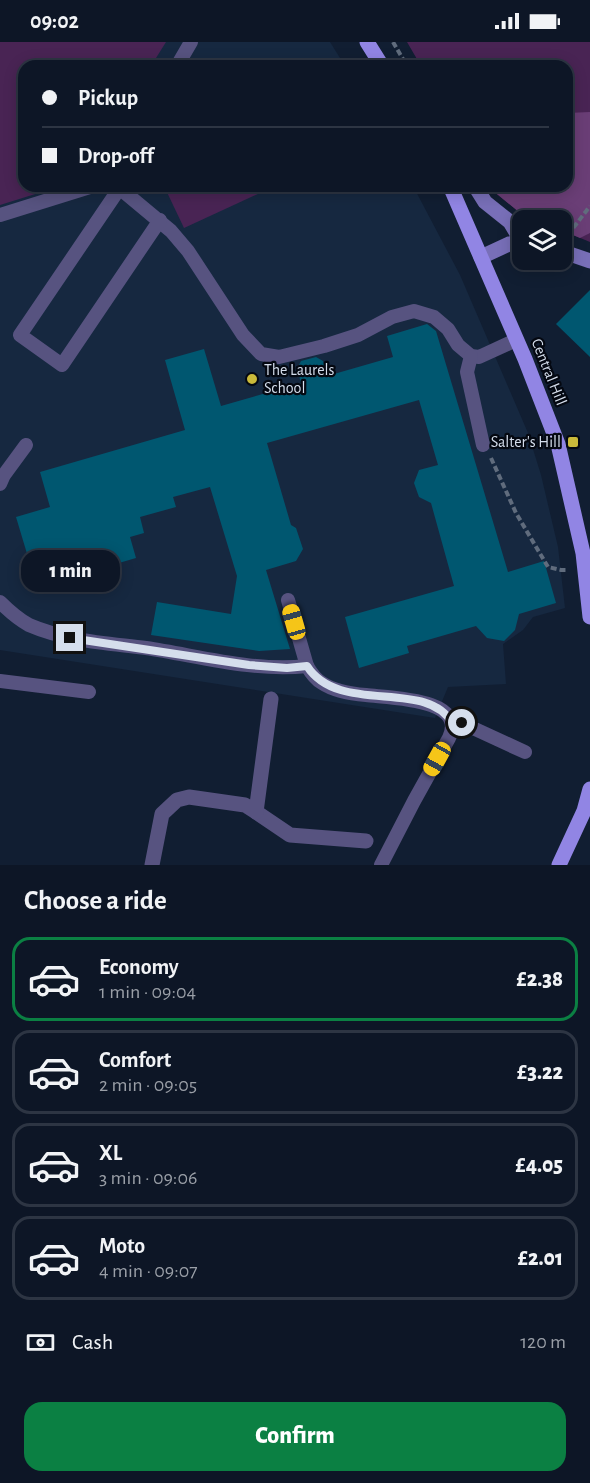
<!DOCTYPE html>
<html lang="en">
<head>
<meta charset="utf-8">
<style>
  :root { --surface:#0d1626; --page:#161f2e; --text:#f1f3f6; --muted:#9a9fa7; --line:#2d3543; --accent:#0b8043 }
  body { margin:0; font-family:"Alegreya Sans",sans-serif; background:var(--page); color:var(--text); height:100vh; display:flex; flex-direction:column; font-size:22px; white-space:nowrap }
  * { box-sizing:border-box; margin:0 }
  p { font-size:20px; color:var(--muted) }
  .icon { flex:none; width:33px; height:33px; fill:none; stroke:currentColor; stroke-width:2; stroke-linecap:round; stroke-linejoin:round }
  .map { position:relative; height:823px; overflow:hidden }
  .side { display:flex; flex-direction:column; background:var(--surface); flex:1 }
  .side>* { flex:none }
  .top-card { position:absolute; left:18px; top:18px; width:555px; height:132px; border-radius:18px; box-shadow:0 3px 15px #0003,0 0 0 2px var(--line); display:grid; align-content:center; height:132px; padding:0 24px; background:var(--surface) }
  .tools { position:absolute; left:512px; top:168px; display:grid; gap:12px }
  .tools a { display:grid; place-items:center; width:60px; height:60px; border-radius:12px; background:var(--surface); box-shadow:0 3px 15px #0003,0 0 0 2px var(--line); font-size:30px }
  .end { position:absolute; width:27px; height:27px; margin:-14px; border:8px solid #d5deec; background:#111; box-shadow:0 0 0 3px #111 }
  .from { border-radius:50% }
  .bubble { position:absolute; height:42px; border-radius:18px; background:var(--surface); box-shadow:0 3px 15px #0003,0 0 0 2px var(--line); font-size:20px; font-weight:800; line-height:42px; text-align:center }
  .car { position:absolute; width:18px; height:36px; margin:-18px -9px; border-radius:8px; box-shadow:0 0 4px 2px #0007; background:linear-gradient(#f5c518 24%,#345 0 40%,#f5c518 0 76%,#345 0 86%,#f5c518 0) }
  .top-card b { display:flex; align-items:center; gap:21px; height:57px; font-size:22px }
  .top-card b+b { border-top:2px solid var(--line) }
  .top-card i { width:15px; height:15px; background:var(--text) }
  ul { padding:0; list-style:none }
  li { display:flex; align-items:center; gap:18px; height:84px; margin:0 12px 9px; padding:0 12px; border:3px solid var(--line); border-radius:18px }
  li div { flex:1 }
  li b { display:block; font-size:22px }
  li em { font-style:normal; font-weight:800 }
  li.current { border-color:var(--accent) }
  li>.icon { width:54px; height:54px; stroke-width:1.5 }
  h2 { padding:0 24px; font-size:27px; line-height:72px }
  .pay { display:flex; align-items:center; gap:15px; height:66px; padding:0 24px; font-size:22px }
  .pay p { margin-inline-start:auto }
  .button { display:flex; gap:12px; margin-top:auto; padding:12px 24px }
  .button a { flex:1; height:69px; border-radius:18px; background:var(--accent); color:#fff; font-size:24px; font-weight:800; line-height:69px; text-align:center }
  .status { display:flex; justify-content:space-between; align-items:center; height:42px; padding:0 30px; background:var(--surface); direction:ltr }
  .status svg { height:16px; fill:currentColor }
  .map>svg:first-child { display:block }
</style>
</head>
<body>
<div class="status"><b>09:02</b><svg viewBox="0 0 49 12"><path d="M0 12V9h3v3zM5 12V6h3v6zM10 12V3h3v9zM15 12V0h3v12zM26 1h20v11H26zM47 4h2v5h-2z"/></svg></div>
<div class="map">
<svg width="590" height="823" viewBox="0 0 590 823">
  <rect width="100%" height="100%" fill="#111e32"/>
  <polygon fill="#162840" points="0,0 330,0 345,24 24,24 24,144 413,144 460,233 528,391 541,433 558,505 565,566 533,575 523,588 503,602 506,642 448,645 435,676 0,608"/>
  <g fill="#492454">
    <polygon points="0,0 166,0 151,24 24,24 24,144 61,144 0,163"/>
    <polygon points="407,0 590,0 590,200 561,188 561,178 535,178 525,175 492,148 489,144 567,144 567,24 421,24"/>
    <polygon points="164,144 275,144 184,186"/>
  </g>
  <polygon fill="#6a3e76" points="590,70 590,191 580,196 561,188 561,178 535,178 525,175 492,148 491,144 567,144 567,71"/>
  <g fill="#005770">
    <polygon points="590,248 590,315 556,282"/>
    <polygon points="427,282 436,289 508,530 544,519 556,561 519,572 515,588 504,599 487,596 476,584 407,604 409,611 359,626 345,575 454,544 431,461 419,455 414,441 419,428 438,423 419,358 267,401 291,483 296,486 303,507 296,519 266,528 290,607 259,609 151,593 157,560 231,572 237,534 210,445 173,455 176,465 140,475 144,491 130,495 136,516 37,545 16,475 50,465 40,430 185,388 165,318 204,307 221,364 301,341 297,327 301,319 316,315 323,319 327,334 393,315 387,294"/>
  </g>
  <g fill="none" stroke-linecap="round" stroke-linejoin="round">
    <g stroke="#606c7d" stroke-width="4" stroke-dasharray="6 3" stroke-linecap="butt">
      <polyline points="393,0 407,24"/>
      <polyline points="568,193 590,164"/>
      <polyline points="491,416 516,471 548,525 561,528 567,528"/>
    </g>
    <g stroke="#575380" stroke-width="14">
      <polyline points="177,24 191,0"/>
      <polyline points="117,144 171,189 188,209 243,293 261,312 279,315 324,304 358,293 392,275 414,269 434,275 448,287 458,303 471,314 479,315 516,298"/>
      <polyline points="119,147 20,293 62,323 160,178"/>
      <polyline points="0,173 93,144"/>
      <polyline points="471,314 467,330 483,403"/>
      <polyline points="0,442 4,433 26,403"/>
      <path d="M 288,558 L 307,624 C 311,631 315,637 322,641 C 334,649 353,652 366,653 C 390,656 468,656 449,696 L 414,759 L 381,823"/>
      <path d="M 0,560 C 9,569 18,577 29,583 C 66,599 107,601 146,606 C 199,614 254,630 307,624"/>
      <polyline points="0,639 89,650"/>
      <polyline points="452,681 462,681 525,710"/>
    </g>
    <g stroke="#575380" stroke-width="15">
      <polyline points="256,770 290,793 366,799"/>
      <polyline points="152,823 162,772 177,758 189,755 245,763 256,770 271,657"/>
    </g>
    <g stroke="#786fb8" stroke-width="15">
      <polyline points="475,144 485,160 510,180 522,200 509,202 481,215"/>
      <polyline points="561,209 590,219"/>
    </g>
    <g stroke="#9185e4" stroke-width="15">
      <polyline points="367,0 382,24"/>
      <polyline points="450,144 525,317 558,402 583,511 590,575"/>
      <polyline points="559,823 584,769 590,747"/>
    </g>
  </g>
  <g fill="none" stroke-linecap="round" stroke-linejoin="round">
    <path stroke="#d5deec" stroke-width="8" d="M 70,596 L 249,623 L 287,626 L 307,624 C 339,674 427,636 452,681 L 462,681"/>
  </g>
  <g fill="#caba3a" stroke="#040811" stroke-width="2">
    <circle cx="252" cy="337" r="6"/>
    <rect x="567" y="394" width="12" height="12" rx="3"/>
  </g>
  <g text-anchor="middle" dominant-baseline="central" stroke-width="4.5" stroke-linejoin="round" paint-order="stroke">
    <g font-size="16" fill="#d5deec" stroke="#040811" text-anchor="start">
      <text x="264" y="328">The Laurels<tspan x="264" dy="18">School</tspan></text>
      <text x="561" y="400" text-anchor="end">Salter's Hill</text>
    </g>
    <g font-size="16" fill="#d5deec" stroke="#040811">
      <text transform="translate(549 330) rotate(68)">Central Hill</text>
    </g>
  </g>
</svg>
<div class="tools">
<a><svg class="icon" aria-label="layers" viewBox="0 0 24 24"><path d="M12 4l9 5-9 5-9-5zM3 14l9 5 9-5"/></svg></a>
</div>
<i class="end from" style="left:462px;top:681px"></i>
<i class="end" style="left:70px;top:596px"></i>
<div class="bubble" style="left:21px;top:508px;width:99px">1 min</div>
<i class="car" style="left:294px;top:580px;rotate:344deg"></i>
<i class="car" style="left:437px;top:717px;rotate:209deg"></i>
<div class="top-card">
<b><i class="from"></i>Pickup</b>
<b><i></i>Drop-off</b>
</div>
</div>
<section class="side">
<h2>Choose a ride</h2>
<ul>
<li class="current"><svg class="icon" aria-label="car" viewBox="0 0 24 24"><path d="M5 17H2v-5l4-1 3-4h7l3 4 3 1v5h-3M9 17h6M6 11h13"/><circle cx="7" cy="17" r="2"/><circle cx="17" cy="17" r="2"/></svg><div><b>Economy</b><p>1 min · 09:04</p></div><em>£2.38</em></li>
<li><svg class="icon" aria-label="car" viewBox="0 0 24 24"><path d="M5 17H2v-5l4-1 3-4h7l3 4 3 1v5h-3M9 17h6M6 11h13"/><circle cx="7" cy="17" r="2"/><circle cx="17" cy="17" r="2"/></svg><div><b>Comfort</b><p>2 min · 09:05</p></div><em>£3.22</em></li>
<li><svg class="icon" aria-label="car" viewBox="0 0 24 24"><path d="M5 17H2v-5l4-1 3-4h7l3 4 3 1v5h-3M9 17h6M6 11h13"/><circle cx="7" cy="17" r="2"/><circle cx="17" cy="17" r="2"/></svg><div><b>XL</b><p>3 min · 09:06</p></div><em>£4.05</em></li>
<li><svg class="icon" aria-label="car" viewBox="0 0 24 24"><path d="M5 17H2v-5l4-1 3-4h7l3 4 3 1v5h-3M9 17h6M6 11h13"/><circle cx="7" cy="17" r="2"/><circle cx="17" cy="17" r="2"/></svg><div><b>Moto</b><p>4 min · 09:07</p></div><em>£2.01</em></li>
</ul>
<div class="pay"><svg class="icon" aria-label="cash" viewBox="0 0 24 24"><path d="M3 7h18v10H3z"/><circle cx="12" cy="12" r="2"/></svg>Cash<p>120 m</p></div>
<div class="button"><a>Confirm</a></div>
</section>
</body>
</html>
